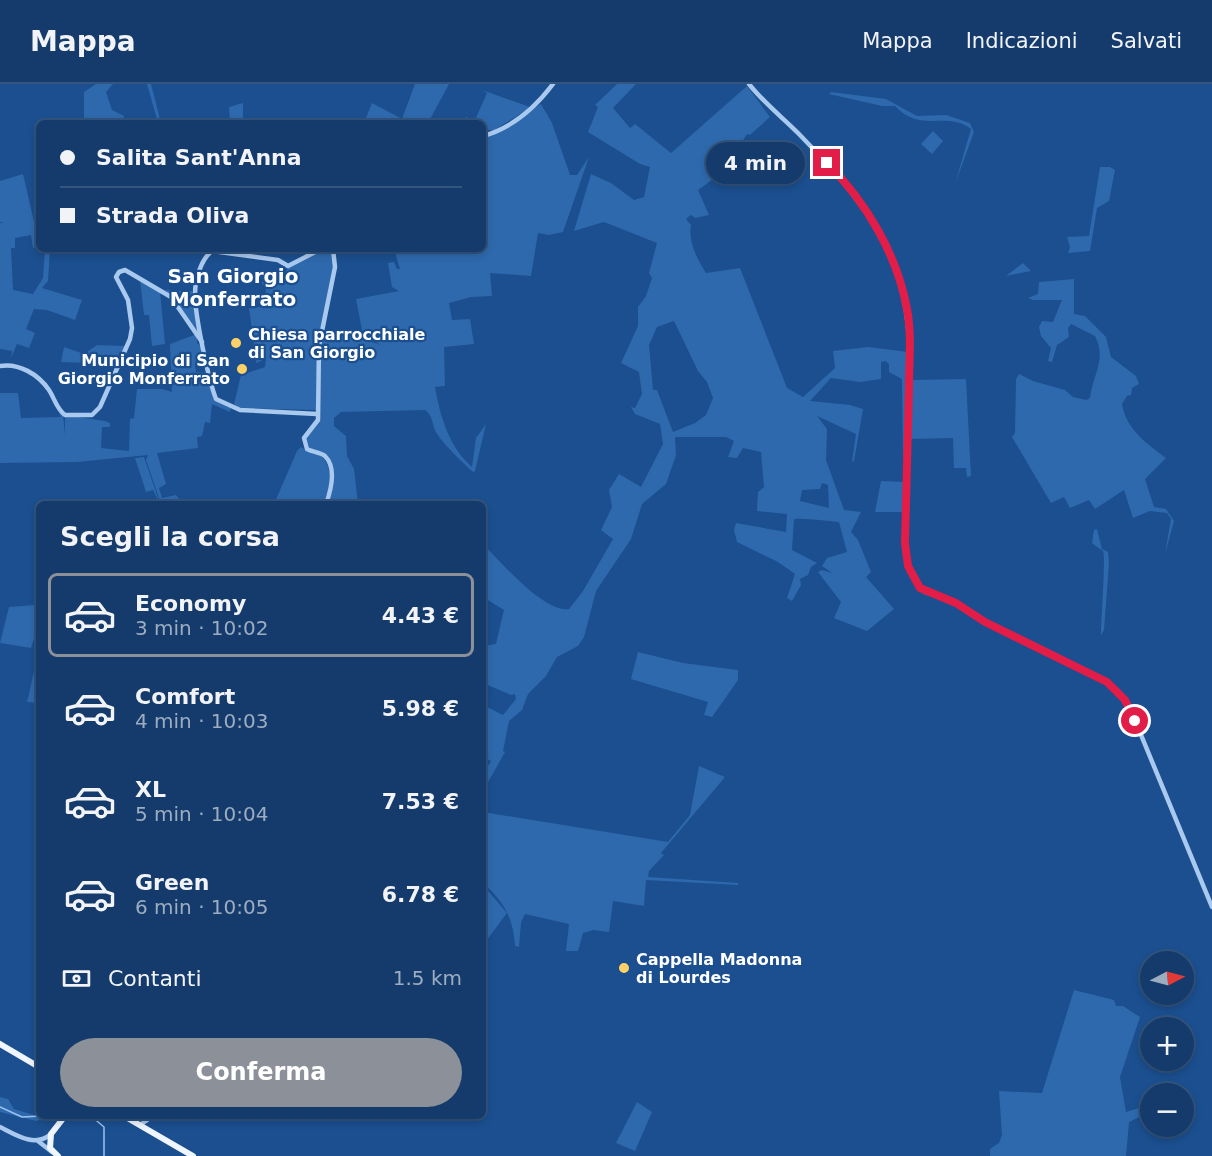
<!DOCTYPE html>
<html lang="it">
<head>
<meta charset="utf-8">
<style>
  :root { --surface:#143b6b; --page:#214673; --text:#f1f3f6; --muted:#9dadc1; --line:#33557e; --accent:#8c9099 }
  body { margin:0; font-family:"DejaVu Sans",sans-serif; background:var(--page); color:var(--text); height:100vh; display:flex; flex-direction:column; font-size:22px; white-space:nowrap }
  * { box-sizing:border-box; margin:0 }
  p { font-size:20px; color:var(--muted) }
  .icon { flex:none; width:33px; height:33px; fill:none; stroke:currentColor; stroke-width:2; stroke-linecap:round; stroke-linejoin:round }
  .map { position:relative; flex:1; overflow:hidden }
  .drawer { position:absolute; left:36px; top:417px; width:450px; height:618px; display:flex; flex-direction:column; background:var(--surface); border-radius:9px; box-shadow:0 3px 9px #0003,0 0 0 2px var(--line) }
  .drawer>* { flex:none }
  .banner { position:absolute; left:36px; top:36px; width:450px; height:132px; border-radius:9px; box-shadow:0 3px 9px #0003,0 0 0 2px var(--line); display:grid; align-content:center; height:132px; padding:0 24px; background:var(--surface) }
  .needle { width:39px; rotate:84deg }
  .fabs { position:absolute; left:1140px; top:867px; display:grid; gap:12px }
  .fabs a { display:grid; place-items:center; width:54px; height:54px; border-radius:50%; background:var(--surface); box-shadow:0 3px 9px #0003,0 0 0 2px var(--line); font-size:30px }
  .end { position:absolute; width:27px; height:27px; margin:-14px; border:8px solid #e11d48; background:#fff; box-shadow:0 0 0 3px #fff }
  .from { border-radius:50% }
  .bubble { position:absolute; height:42px; border-radius:21px; background:var(--surface); box-shadow:0 3px 9px #0003,0 0 0 2px var(--line); font-size:20px; font-weight:700; line-height:42px; text-align:center }
  .banner b { display:flex; align-items:center; gap:21px; height:57px; font-size:22px }
  .banner b+b { border-top:2px solid var(--line) }
  .banner i { width:15px; height:15px; background:var(--text) }
  ul { padding:0; list-style:none }
  li { display:flex; align-items:center; gap:18px; height:84px; margin:0 12px 9px; padding:0 12px; border:3px solid transparent; border-radius:9px }
  li div { flex:1 }
  li b { display:block; font-size:22px }
  li em { font-style:normal; font-weight:700 }
  li.on { border-color:var(--accent) }
  li>.icon { width:54px; height:54px; stroke-width:1.5 }
  h2 { padding:0 24px; font-size:27px; line-height:72px }
  .pay { display:flex; align-items:center; gap:15px; height:66px; padding:0 24px; font-size:22px }
  .pay p { margin-inline-start:auto }
  .action { display:flex; gap:12px; margin-top:auto; padding:12px 24px }
  .action a { flex:1; height:69px; border-radius:36px; background:var(--accent); color:#fff; font-size:24px; font-weight:700; line-height:69px; text-align:center }
  header { display:flex; align-items:center; gap:36px; box-sizing:border-box; height:84px; padding:0 30px; background:var(--surface); border-bottom:2px solid var(--line) }
  header strong { font-size:28px }
  nav { display:flex; gap:33px; margin-inline-start:auto; font-size:21px }
  .map>svg:first-child { display:block }
</style>
</head>
<body>
<header>
<strong>Mappa</strong>
<nav><a>Mappa</a><a>Indicazioni</a><a>Salvati</a></nav>
</header>
<div class="map">
<svg width="1212" height="1072" viewBox="0 0 1212 1072">
  <rect width="100%" height="100%" fill="#1b4f8f"/>
  <g fill="#2e69ad" fill-rule="evenodd">
    <polygon points="96,0 113,0 106,8 112,26 124,32 123,39 84,39 84,8"/>
    <polygon points="147,0 151,0 161,39 158,39"/>
    <polygon points="415,0 449,0 428,39 364,39 372,19 402,35"/>
    <path d="M 617,0 L 636,0 L 613,24 L 630,44 L 635,40 L 671,69 L 747,2 L 770,33 L 750,51 L 747,50 L 742,58 L 747,71 L 698,106 L 709,131 L 695,134 L 691,131 L 686,135 L 691,141 C 688,158 697,175 706,189 L 740,184 L 787,304 L 803,313 L 835,284 L 833,267 L 868,263 L 908,268 L 906,373 L 903,371 L 902,295 L 889,288 L 889,280 L 886,277 L 881,278 L 881,295 L 860,298 L 831,294 L 810,317 L 850,321 L 863,325 L 854,377 L 852,378 L 856,350 L 817,332 L 827,345 L 826,376 L 844,426 L 861,428 L 851,448 L 858,456 L 871,488 L 866,493 L 894,525 L 867,547 L 834,534 L 841,518 L 818,488 L 822,486 L 832,489 L 822,482 L 827,474 L 847,468 L 839,438 C 823,437 809,434 794,435 L 792,466 L 817,479 L 811,483 L 808,491 L 800,495 L 801,501 L 792,517 L 787,514 L 795,490 L 778,478 L 737,458 L 734,446 L 736,439 L 786,448 L 787,430 L 757,427 L 758,408 L 764,403 L 761,368 L 743,364 L 737,374 L 728,373 L 734,357 L 726,353 L 675,353 L 676,371 L 666,400 L 642,420 L 631,455 L 596,507 L 584,553 L 578,562 L 557,573 L 546,592 L 528,610 L 522,626 L 509,637 L 503,667 L 505,668 L 483,707 L 483,690 L 491,677 L 483,673 L 483,621 L 503,631 L 516,615 L 515,610 L 511,611 L 483,599 L 483,562 L 496,560 L 504,526 L 483,513 L 483,460 C 500,477 544,529 569,525 L 583,507 L 613,455 L 601,446 L 612,423 L 609,406 L 619,390 L 641,403 L 663,360 L 660,340 L 635,330 L 631,323 L 635,324 L 642,310 L 639,288 L 621,279 L 638,242 L 638,223 L 646,212 L 652,194 L 649,189 L 657,159 L 604,138 L 574,147 L 591,90 L 611,99 L 634,116 L 644,113 L 650,83 L 640,80 L 588,48 L 598,23 L 595,21 ZM 674,237 L 698,287 L 707,298 L 713,314 L 706,331 L 695,339 L 673,348 L 657,306 L 653,306 L 649,261 L 657,243 ZM 822,399 L 828,401 L 829,424 L 800,417 L 802,406 L 820,405 Z"/>
    <polygon points="482,6 530,23 533,22 494,46 485,46 483,50 483,39 460,39 460,37 463,38 466,33 475,36 487,9"/>
    <path d="M 831,8 L 886,15 L 917,32 L 946,31 L 970,39 L 974,48 L 955,100 L 971,45 C 947,26 921,50 895,22 L 882,22 L 829,10 Z"/>
    <polygon points="243,19 243,39 230,39 229,23"/>
    <path d="M 541,20 L 552,39 L 570,91 L 577,91 L 589,73 L 563,148 L 549,151 L 538,149 L 531,192 L 490,189 L 492,212 L 471,213 L 449,219 L 452,236 L 470,235 L 474,260 L 444,263 L 445,302 L 435,303 C 440,332 449,363 472,383 L 476,354 L 486,340 L 475,387 L 473,388 C 464,380 441,358 436,348 C 431,339 434,333 425,326 L 341,328 L 334,334 L 334,342 L 346,352 L 347,372 L 354,385 L 358,420 L 327,420 L 333,395 L 327,373 L 311,365 L 305,355 L 318,338 L 322,256 L 350,251 L 381,261 L 363,251 L 356,215 L 399,207 L 392,203 L 388,179 L 394,178 L 397,185 L 400,185 L 394,165 L 483,165 L 483,54 Z"/>
    <polygon points="933,47 943,57 932,70 921,60"/>
    <polygon points="1100,83 1110,83 1115,86 1109,117 1097,124 1090,167 1068,169 1070,163 1067,153 1089,152"/>
    <polygon points="23,90 35,142 39,145 39,161 33,164 31,151 15,154 15,164 11,164 13,206 33,210 43,194 45,165 50,165 48,197 42,204 82,216 75,236 47,226 34,225 26,245 35,249 29,264 17,260 11,274 12,267 0,265 0,139 4,139 0,138 0,97"/>
    <polygon points="323,165 332,168 334,177 318,260 316,326 237,324 234,320 241,291 265,283 266,275 256,279 255,271 248,272 254,260 249,224 270,222 270,217 265,218 266,205 261,198 271,199 272,195 281,195 289,182"/>
    <polygon points="1023,179 1031,187 1006,192"/>
    <polygon points="140,195 160,207 165,260 152,262 149,231 144,231"/>
    <path d="M 1074,195 L 1074,230 L 1085,232 L 1106,253 L 1111,273 L 1136,292 L 1139,300 L 1132,304 L 1131,311 L 1127,312 L 1122,320 C 1126,345 1146,359 1166,374 L 1145,395 L 1154,423 L 1166,425 L 1174,437 L 1165,470 L 1171,435 L 1167,429 L 1150,427 L 1133,434 L 1124,406 L 1095,425 L 1089,416 L 1070,424 L 1064,413 L 1051,419 L 1012,353 L 1015,349 L 1016,295 L 1019,290 L 1033,297 L 1065,306 L 1073,313 L 1086,316 L 1090,314 C 1093,289 1107,276 1095,252 L 1071,240 L 1068,244 L 1069,253 L 1057,261 L 1052,278 L 1048,277 L 1051,264 L 1041,252 L 1039,243 L 1042,237 L 1053,238 L 1062,216 L 1033,216 L 1028,214 L 1038,210 L 1039,198 Z"/>
    <polygon points="165,206 192,207 201,254 176,217"/>
    <polygon points="197,250 197,259 201,263 206,280 195,280 196,288 208,289 217,317 231,324 230,328 212,320 210,339 205,338 202,352 197,353 198,364 157,369 166,400 159,404 162,414 176,411 183,420 161,420 146,376 148,371 77,378 0,379 0,309 18,309 21,334 61,333 50,312 63,331 65,351 65,331 105,337 110,339 110,343 102,343 101,364 129,367 130,335 134,334 137,305 162,305 172,308 170,260"/>
    <polygon points="97,261 125,262 116,280 61,278 64,263 84,270"/>
    <polygon points="966,295 971,392 967,393 966,384 954,384 953,354 910,355 912,296"/>
    <path d="M 301,363 L 309,368 L 319,370 C 335,382 330,405 323,420 L 274,420 L 297,367 Z"/>
    <polygon points="144,373 160,420 153,406 146,408 135,374"/>
    <polygon points="881,397 905,398 904,428 875,428"/>
    <path d="M 1097,445 L 1102,465 L 1108,468 L 1109,479 L 1104,546 L 1101,551 C 1101,539 1106,472 1103,467 C 1101,465 1095,462 1092,459 L 1094,446 Z"/>
    <polygon points="39,517 39,539 31,564 0,559 9,523 35,521"/>
    <polygon points="638,568 683,579 738,586 738,596 712,633 704,631 708,618 631,595"/>
    <polygon points="38,570 39,619 27,618"/>
    <path d="M 699,682 L 725,693 L 661,769 L 664,771 L 649,787 L 648,793 L 738,799 L 738,801 L 646,796 L 644,822 L 613,817 L 609,848 L 593,846 L 583,849 L 578,867 L 566,867 L 569,840 L 525,830 L 521,838 L 519,863 L 515,862 C 513,833 504,818 483,799 L 483,728 L 668,758 L 690,731 Z"/>
    <polygon points="483,801 507,829 483,861"/>
    <polygon points="1074,906 1114,916 1116,922 1123,922 1140,933 1120,993 1126,1028 1139,1024 1145,1030 1129,1038 1126,1072 990,1072 990,1065 999,1059 1002,1051 999,1007 1042,1009"/>
    <polygon points="0,1013 8,1015 14,1025 37,1032 39,1027 39,1032 46,1034 36,1037 0,1028"/>
    <polygon points="637,1018 652,1028 635,1067 616,1059"/>
  </g>
  <g fill="none" stroke-linecap="round" stroke-linejoin="round">
    <g stroke="#9cc4f0" stroke-width="1.5">
      <polyline points="0,1023 22,1033 42,1032"/>
      <polyline points="91,1032 104,1043 104,1072"/>
    </g>
    <g stroke="#a9c9ee" stroke-width="4.5">
      <path d="M 749,0 C 763,18 782,33 798,49 C 859,112 907,168 909,261 L 905,468 L 911,490 L 925,508 L 956,519 L 985,538 L 1107,598 L 1118,607 L 1132,629 L 1212,823"/>
      <path d="M 483,52 C 512,44 535,24 553,0"/>
      <path d="M 0,282 C 19,279 38,290 49,306 C 55,315 56,324 65,331 L 92,331 L 100,323 L 130,255 L 132,244 L 128,216 L 116,193 L 119,188 L 125,186 L 171,213 L 202,258"/>
      <path d="M 317,330 L 240,326 L 216,315 C 208,294 195,232 195,210 C 195,196 201,175 212,167 L 278,176 L 288,182 L 321,165"/>
      <path d="M 326,420 C 331,406 337,384 325,372 C 320,368 312,368 307,365 L 304,354 L 318,336 L 319,262 L 335,183 L 333,165"/>
      <polyline points="140,1041 153,1032"/>
      <path d="M 0,1043 C 16,1051 35,1064 51,1050"/>
      <polyline points="38,1057 52,1068"/>
    </g>
    <g stroke="#f0f6ff" stroke-width="6">
      <polyline points="0,960 39,983"/>
      <polyline points="124,1032 193,1072"/>
      <polyline points="58,1072 50,1064 51,1050 65,1032"/>
    </g>
  </g>
  <g fill="none" stroke-linecap="round" stroke-linejoin="round">
    <path stroke="#e11d48" stroke-width="8" d="M 827,79 C 866,118 897,170 907,225 C 912,251 909,277 909,303 C 908,355 906,407 905,459 L 908,482 L 920,504 L 956,519 L 985,538 L 1107,598 L 1125,616 L 1135,637"/>
  </g>
  <g fill="#ffd166" stroke="#1b4f8f" stroke-width="2">
    <circle cx="236" cy="259" r="6"/>
    <circle cx="242" cy="285" r="6"/>
    <circle cx="624" cy="884" r="6"/>
  </g>
  <g text-anchor="middle" dominant-baseline="central" stroke-width="4.5" stroke-linejoin="round" paint-order="stroke">
    <g font-size="16" font-weight="bold" fill="#fff" stroke="#1b4f8f" text-anchor="start">
      <text x="248" y="250">Chiesa parrocchiale<tspan x="248" dy="18">di San Giorgio</tspan></text>
      <text x="230" y="276" text-anchor="end">Municipio di San<tspan x="230" dy="18">Giorgio Monferrato</tspan></text>
      <text x="636" y="875">Cappella Madonna<tspan x="636" dy="18">di Lourdes</tspan></text>
    </g>
    <g font-size="20" font-weight="bold" fill="#fff" stroke="#1b4f8f">
      <text x="233" y="192">San Giorgio<tspan x="233" dy="23">Monferrato</tspan></text>
    </g>
  </g>
</svg>
<div class="fabs">
<a><svg class="needle" viewBox="-14 -14 28 28"><path d="M0-13l5 13h-10z" fill="#e53935"/><path d="M0 13l5-13h-10z" fill="#9dadc1"/></svg></a>
<a>+</a>
<a>−</a>
</div>
<i class="end from" style="left:1135px;top:637px"></i>
<i class="end" style="left:827px;top:79px"></i>
<div class="bubble" style="left:706px;top:58px;width:99px">4 min</div>
<div class="banner">
<b><i class="from"></i>Salita Sant'Anna</b>
<b><i></i>Strada Oliva</b>
</div>
<section class="drawer">
<h2>Scegli la corsa</h2>
<ul>
<li class="on"><svg class="icon" aria-label="car" viewBox="0 0 24 24"><path d="M5 17H2v-5l4-1 3-4h7l3 4 3 1v5h-3M9 17h6M6 11h13"/><circle cx="7" cy="17" r="2"/><circle cx="17" cy="17" r="2"/></svg><div><b>Economy</b><p>3 min · 10:02</p></div><em>4.43 €</em></li>
<li><svg class="icon" aria-label="car" viewBox="0 0 24 24"><path d="M5 17H2v-5l4-1 3-4h7l3 4 3 1v5h-3M9 17h6M6 11h13"/><circle cx="7" cy="17" r="2"/><circle cx="17" cy="17" r="2"/></svg><div><b>Comfort</b><p>4 min · 10:03</p></div><em>5.98 €</em></li>
<li><svg class="icon" aria-label="car" viewBox="0 0 24 24"><path d="M5 17H2v-5l4-1 3-4h7l3 4 3 1v5h-3M9 17h6M6 11h13"/><circle cx="7" cy="17" r="2"/><circle cx="17" cy="17" r="2"/></svg><div><b>XL</b><p>5 min · 10:04</p></div><em>7.53 €</em></li>
<li><svg class="icon" aria-label="car" viewBox="0 0 24 24"><path d="M5 17H2v-5l4-1 3-4h7l3 4 3 1v5h-3M9 17h6M6 11h13"/><circle cx="7" cy="17" r="2"/><circle cx="17" cy="17" r="2"/></svg><div><b>Green</b><p>6 min · 10:05</p></div><em>6.78 €</em></li>
</ul>
<div class="pay"><svg class="icon" aria-label="cash" viewBox="0 0 24 24"><path d="M3 7h18v10H3z"/><circle cx="12" cy="12" r="2"/></svg>Contanti<p>1.5 km</p></div>
<div class="action"><a>Conferma</a></div>
</section>
</div>
</body>
</html>
